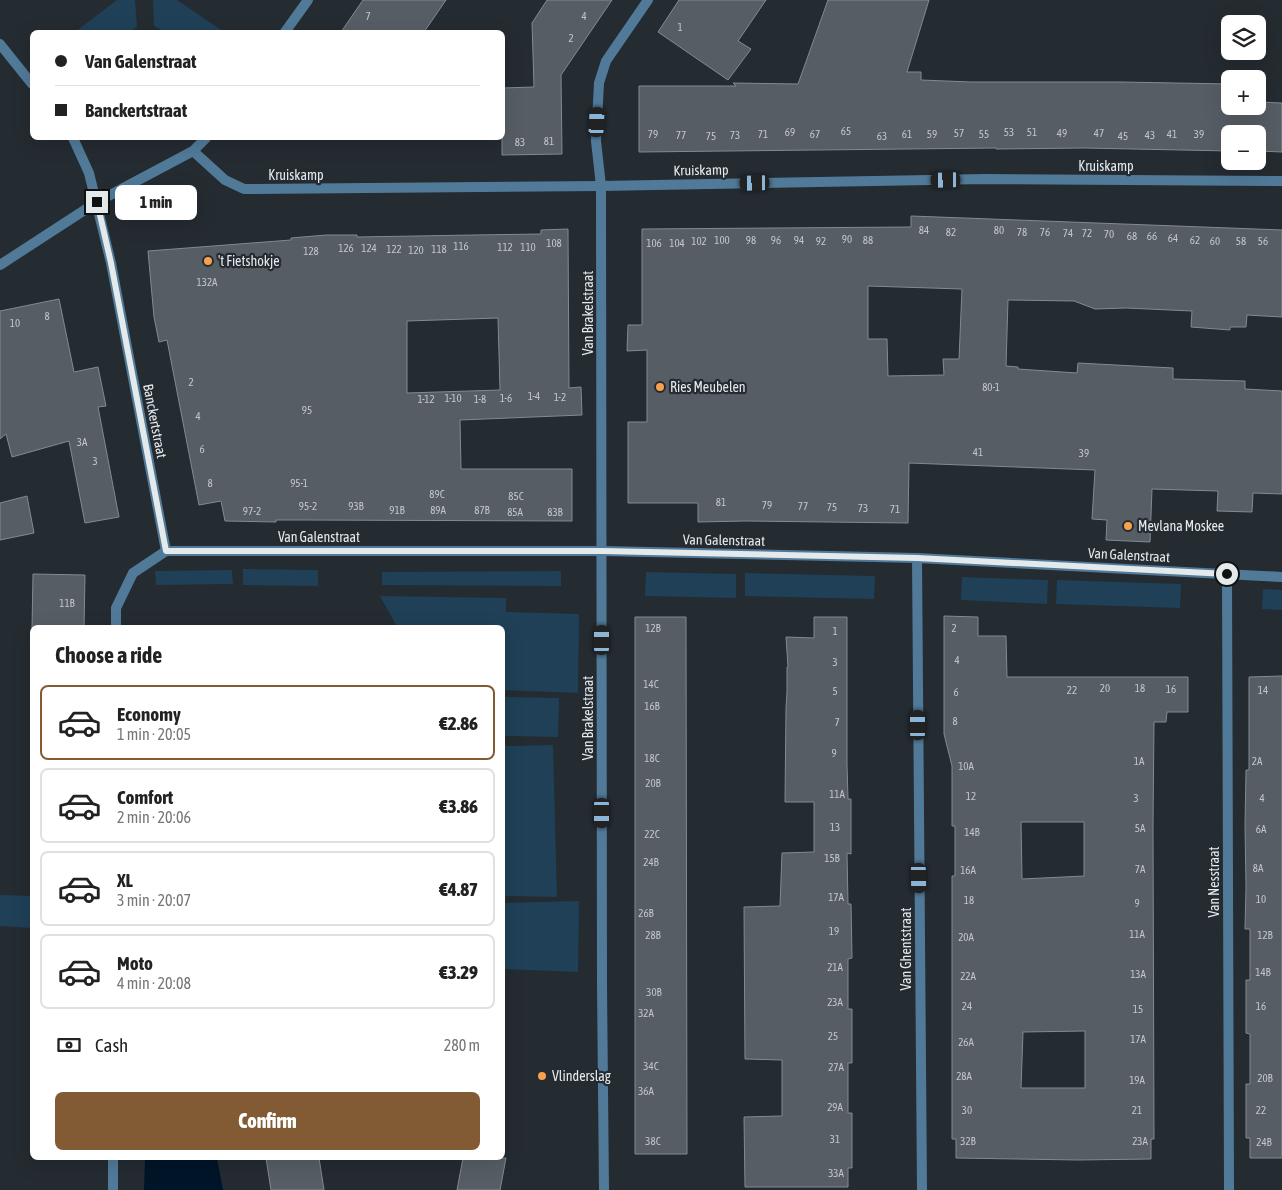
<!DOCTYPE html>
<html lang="en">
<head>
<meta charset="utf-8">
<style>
  :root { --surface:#fff; --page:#f6f6f6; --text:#222; --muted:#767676; --line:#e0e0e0; --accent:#825b34 }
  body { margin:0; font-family:"Asap Condensed",sans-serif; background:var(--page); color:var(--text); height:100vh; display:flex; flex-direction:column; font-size:19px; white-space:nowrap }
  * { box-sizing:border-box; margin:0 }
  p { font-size:16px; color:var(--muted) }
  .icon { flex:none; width:28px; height:28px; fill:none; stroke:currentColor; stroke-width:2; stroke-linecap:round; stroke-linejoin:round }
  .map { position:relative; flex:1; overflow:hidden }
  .sheet { position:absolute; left:30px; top:625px; width:475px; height:535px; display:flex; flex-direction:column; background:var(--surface); border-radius:8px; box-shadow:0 5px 20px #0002 }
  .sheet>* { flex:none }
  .banner { position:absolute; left:30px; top:30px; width:475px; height:110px; border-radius:8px; box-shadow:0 5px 20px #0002; display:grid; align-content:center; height:110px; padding:0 25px; background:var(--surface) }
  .fabs { position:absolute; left:1221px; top:15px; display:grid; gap:10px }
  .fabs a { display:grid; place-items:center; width:45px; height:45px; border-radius:8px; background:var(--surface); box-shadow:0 5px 20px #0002; font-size:25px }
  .end { position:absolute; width:22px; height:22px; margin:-11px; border:6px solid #e4e9ec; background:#111; box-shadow:0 0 0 2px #111 }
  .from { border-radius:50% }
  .bubble { position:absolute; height:35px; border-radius:8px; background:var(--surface); box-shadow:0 5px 20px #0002; font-size:16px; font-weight:800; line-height:35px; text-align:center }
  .car { position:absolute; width:15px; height:30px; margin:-15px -8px; border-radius:6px; box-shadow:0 0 4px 1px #0007; background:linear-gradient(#222 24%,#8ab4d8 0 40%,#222 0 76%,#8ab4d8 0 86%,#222 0) }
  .banner b { display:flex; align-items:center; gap:18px; height:48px; font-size:19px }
  .banner b+b { border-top:1px solid var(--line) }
  .banner i { width:12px; height:12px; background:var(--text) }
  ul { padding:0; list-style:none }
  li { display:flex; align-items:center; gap:15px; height:75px; margin:0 10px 8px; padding:0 15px; border:2px solid var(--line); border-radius:8px }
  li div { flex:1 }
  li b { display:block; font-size:19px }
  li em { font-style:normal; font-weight:800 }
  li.selected { border-color:var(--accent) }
  li>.icon { width:45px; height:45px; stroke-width:1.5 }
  h2 { padding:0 25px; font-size:22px; line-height:60px }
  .pay { display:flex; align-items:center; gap:12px; height:55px; padding:0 25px; font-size:19px }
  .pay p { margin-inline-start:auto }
  .cta { display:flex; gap:10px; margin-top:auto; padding:10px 25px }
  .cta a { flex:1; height:58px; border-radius:8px; background:var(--accent); color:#fff; font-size:20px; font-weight:800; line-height:58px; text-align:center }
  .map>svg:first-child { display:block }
</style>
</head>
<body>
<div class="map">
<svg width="1282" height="1190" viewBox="0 0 1282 1190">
  <rect width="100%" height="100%" fill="#242b31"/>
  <g fill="#1f4057">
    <polygon points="117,0 135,0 137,27 129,32 75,32"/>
    <polygon points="153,0 177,0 224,32 165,32 154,26"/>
    <polygon points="243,569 318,570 318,586 243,585"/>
    <polygon points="232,570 233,584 156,585 155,571"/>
    <polygon points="561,571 561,586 382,585 382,572"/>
    <polygon points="646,572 736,574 736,598 645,596"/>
    <polygon points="745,573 875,576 874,599 745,596"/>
    <polygon points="962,577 1048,580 1047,604 961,600"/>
    <polygon points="1057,580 1181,584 1180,608 1056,604"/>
    <polygon points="1263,589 1282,590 1282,610 1262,609"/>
    <polygon points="380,596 506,598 506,612 579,614 578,693 503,690 502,628 397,627"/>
    <polygon points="504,697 559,698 558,737 503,736"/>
    <polygon points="553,745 557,897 503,896 503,746"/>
    <polygon points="0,895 32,896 32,928 0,926"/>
    <polygon points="579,901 578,972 503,969 503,903"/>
  </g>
  <polygon fill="#001529" points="145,1158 217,1158 223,1190 144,1190"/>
  <g fill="#565d64" stroke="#828b91" fill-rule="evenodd">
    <polygon points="363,0 446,0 424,32 341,32"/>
    <polygon points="547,0 612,0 561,75 562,154 502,155 502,88 534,87 532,23"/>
    <polygon points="679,0 766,0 738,41 751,49 728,80 658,32"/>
    <polygon points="828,0 929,0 907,72 921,72 921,80 971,82 1122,82 1230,84 1230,106 1258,106 1258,102 1282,103 1282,152 1258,151 1258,134 1230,134 1230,151 1084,148 996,149 996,148 639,152 639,86 736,86 733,83 798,84"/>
    <path d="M 911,216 L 1282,230 L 1282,317 L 1247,315 L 1246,327 L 1230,327 L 1230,330 L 1191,327 L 1192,311 L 1126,308 L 1095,309 L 1074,301 L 1008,300 L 1006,366 L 1018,367 L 1018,369 L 1077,373 L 1078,363 L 1173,368 L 1173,379 L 1245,381 L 1245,389 L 1282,391 L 1282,494 L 1253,493 L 1252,512 L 1217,511 L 1218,491 L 1152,489 L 1150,542 L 1106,540 L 1107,520 L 1092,519 L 1095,470 L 909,463 L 908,523 L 745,521 L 698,522 L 698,503 L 628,503 L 628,422 L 647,422 L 647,350 L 627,351 L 628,325 L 642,325 L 642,229 L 911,227 ZM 868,286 L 962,289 L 959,359 L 943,359 L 944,375 L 888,376 L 887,339 L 868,339 Z"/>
    <path d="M 568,229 L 569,388 L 581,387 L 582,415 L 460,420 L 461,469 L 572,469 L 572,521 L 301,520 L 276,520 L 276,522 L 225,521 L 221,501 L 199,505 L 167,340 L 159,342 L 154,317 L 148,251 L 291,240 L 291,238 L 326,235 L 357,235 L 357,237 L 474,235 L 541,234 L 541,230 ZM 498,318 L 500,390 L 407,393 L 407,321 Z"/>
    <polygon points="59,299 74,372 98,367 106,406 98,407 119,517 85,523 69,441 12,457 6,434 0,439 0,311"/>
    <polygon points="27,496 34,533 0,540 0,503"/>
    <polygon points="33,574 85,575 84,628 32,628"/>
    <path d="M 944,616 L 978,617 L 978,636 L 1006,636 L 1007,677 L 1188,677 L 1188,712 L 1167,712 L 1166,722 L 1154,722 L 1153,825 L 1154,1139 L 1151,1139 L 1151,1159 L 1078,1160 L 956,1158 L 956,1139 L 952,1139 L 952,876 L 955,876 L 955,826 L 952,826 L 952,766 L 944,734 ZM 1021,822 L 1084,822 L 1084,876 L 1022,879 ZM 1085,1031 L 1085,1088 L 1021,1088 L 1023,1032 Z"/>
    <polygon points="635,617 686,617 687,1154 635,1154"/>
    <polygon points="814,617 847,617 847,764 848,799 851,799 851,854 847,853 848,904 851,904 852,958 848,959 848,1009 852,1009 852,1063 848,1063 848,1113 852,1113 852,1168 848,1168 848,1187 745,1187 744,1117 782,1116 782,1060 745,1059 744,907 780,906 782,853 814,852 814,802 785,802 786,708 787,692 787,667 788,667 786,637 814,638"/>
    <polygon points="1282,676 1282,1158 1250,1158 1250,1138 1246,1138 1246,1084 1250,1084 1250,1034 1246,1033 1246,980 1250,980 1250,929 1245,929 1246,887 1245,825 1246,770 1249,770 1249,677"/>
    <polygon points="266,1158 319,1158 324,1190 271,1190"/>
    <polygon points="463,1158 506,1158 500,1190 457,1190"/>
  </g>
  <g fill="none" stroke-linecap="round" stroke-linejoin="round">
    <g stroke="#517a99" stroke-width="10">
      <polyline points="0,44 32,84"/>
      <polyline points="73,138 89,173 111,263 166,551"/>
      <polyline points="193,151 225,180 244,189 601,186 985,179 1282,181"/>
      <polyline points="166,551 602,551 917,558 1282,577"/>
      <polyline points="917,558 922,1190"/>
      <polyline points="1227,574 1229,1190"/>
      <polyline points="116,628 116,608 133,573 166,551"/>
      <polyline points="113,1190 113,1158"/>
      <polyline points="604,1190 602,986 601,186 596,141 599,83 606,61 648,0"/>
    </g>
    <g stroke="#517a99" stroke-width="10">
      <polyline points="285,32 308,0"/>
      <polyline points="0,265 97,202 193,151 206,138"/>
    </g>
  </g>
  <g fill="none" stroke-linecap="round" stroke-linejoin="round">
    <polyline stroke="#e4e9ec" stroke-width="6" points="97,202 111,263 166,551 602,551 917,558 1227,574"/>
  </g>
  <g fill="#f8a04b" stroke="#242b31" stroke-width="2">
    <circle cx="208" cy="261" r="5"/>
    <circle cx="660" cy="387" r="5"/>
    <circle cx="1128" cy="526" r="5"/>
    <circle cx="542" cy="1076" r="5"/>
  </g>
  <g text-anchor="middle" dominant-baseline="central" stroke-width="4.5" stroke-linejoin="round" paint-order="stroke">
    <g font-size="11" fill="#c0c6ca">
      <text x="368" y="16">7</text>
      <text x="584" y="16">4</text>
      <text x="680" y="27">1</text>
      <text x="571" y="38">2</text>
      <text x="846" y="131">65</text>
      <text x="790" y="132">69</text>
      <text x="1009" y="132">53</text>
      <text x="1032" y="132">51</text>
      <text x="959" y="133">57</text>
      <text x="1062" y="133">49</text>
      <text x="1099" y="133">47</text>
      <text x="653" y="134">79</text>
      <text x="763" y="134">71</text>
      <text x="815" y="134">67</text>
      <text x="907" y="134">61</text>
      <text x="932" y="134">59</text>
      <text x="984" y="134">55</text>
      <text x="1172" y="134">41</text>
      <text x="1199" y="134">39</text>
      <text x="681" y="135">77</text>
      <text x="735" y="135">73</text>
      <text x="1150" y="135">43</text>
      <text x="711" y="136">75</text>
      <text x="882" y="136">63</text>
      <text x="1123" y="136">45</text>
      <text x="549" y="141">81</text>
      <text x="520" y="142">83</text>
      <text x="924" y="230">84</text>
      <text x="999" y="230">80</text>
      <text x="951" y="232">82</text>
      <text x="1022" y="232">78</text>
      <text x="1045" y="232">76</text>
      <text x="1068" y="233">74</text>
      <text x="1087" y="233">72</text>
      <text x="1109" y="234">70</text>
      <text x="1132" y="236">68</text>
      <text x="1152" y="236">66</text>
      <text x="1173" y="238">64</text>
      <text x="847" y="239">90</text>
      <text x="722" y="240">100</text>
      <text x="751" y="240">98</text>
      <text x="776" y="240">96</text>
      <text x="799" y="240">94</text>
      <text x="868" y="240">88</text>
      <text x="1195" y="240">62</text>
      <text x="699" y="241">102</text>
      <text x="821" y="241">92</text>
      <text x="1215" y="241">60</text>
      <text x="1241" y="241">58</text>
      <text x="1263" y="241">56</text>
      <text x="554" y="243">108</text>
      <text x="654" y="243">106</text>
      <text x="677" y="243">104</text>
      <text x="461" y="246">116</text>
      <text x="505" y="247">112</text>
      <text x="528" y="247">110</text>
      <text x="346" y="248">126</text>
      <text x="369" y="248">124</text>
      <text x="394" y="249">122</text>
      <text x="439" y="249">118</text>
      <text x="416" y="250">120</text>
      <text x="311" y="251">128</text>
      <text x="207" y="282">132A</text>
      <text x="47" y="316">8</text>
      <text x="15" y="323">10</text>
      <text x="191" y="382">2</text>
      <text x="991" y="387">80-1</text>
      <text x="534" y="396">1-4</text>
      <text x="560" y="397">1-2</text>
      <text x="453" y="398">1-10</text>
      <text x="506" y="398">1-6</text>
      <text x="426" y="399">1-12</text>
      <text x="480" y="399">1-8</text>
      <text x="307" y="410">95</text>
      <text x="198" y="416">4</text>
      <text x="82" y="442">3A</text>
      <text x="202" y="449">6</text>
      <text x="978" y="452">41</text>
      <text x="1084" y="453">39</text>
      <text x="95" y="461">3</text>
      <text x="210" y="483">8</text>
      <text x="299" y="483">95-1</text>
      <text x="437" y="494">89C</text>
      <text x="516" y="496">85C</text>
      <text x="721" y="502">81</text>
      <text x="767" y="505">79</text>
      <text x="308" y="506">95-2</text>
      <text x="356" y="506">93B</text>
      <text x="803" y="506">77</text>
      <text x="832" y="507">75</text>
      <text x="863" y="508">73</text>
      <text x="895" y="509">71</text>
      <text x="397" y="510">91B</text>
      <text x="438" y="510">89A</text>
      <text x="482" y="510">87B</text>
      <text x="252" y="511">97-2</text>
      <text x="515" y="512">85A</text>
      <text x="555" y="512">83B</text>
      <text x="67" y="603">11B</text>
      <text x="653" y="628">12B</text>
      <text x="954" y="628">2</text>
      <text x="835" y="631">1</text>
      <text x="957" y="660">4</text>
      <text x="835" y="662">3</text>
      <text x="651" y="684">14C</text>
      <text x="1105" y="688">20</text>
      <text x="1140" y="688">18</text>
      <text x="1171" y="689">16</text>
      <text x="1072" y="690">22</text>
      <text x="1263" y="690">14</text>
      <text x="835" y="691">5</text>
      <text x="956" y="692">6</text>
      <text x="652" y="706">16B</text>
      <text x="955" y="721">8</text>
      <text x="837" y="722">7</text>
      <text x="834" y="753">9</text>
      <text x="652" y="758">18C</text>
      <text x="1139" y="761">1A</text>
      <text x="1257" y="761">2A</text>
      <text x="966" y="766">10A</text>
      <text x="653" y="783">20B</text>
      <text x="837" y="794">11A</text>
      <text x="971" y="796">12</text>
      <text x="1136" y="798">3</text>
      <text x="1262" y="798">4</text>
      <text x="835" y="827">13</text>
      <text x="1140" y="828">5A</text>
      <text x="1261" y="829">6A</text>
      <text x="972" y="832">14B</text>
      <text x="652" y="834">22C</text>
      <text x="832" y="858">15B</text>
      <text x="651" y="862">24B</text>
      <text x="1258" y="868">8A</text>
      <text x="1140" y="869">7A</text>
      <text x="968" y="870">16A</text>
      <text x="836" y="897">17A</text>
      <text x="1261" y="899">10</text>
      <text x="969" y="900">18</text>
      <text x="1137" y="903">9</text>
      <text x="646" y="913">26B</text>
      <text x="834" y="931">19</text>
      <text x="1137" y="934">11A</text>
      <text x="653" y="935">28B</text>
      <text x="1265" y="935">12B</text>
      <text x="966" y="937">20A</text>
      <text x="835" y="967">21A</text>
      <text x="1263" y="972">14B</text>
      <text x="1138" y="974">13A</text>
      <text x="968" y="976">22A</text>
      <text x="654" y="992">30B</text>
      <text x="835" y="1002">23A</text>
      <text x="967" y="1006">24</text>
      <text x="1261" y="1006">16</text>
      <text x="1138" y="1009">15</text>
      <text x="646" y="1013">32A</text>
      <text x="833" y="1036">25</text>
      <text x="1138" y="1039">17A</text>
      <text x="966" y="1042">26A</text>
      <text x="651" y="1066">34C</text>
      <text x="836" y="1067">27A</text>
      <text x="964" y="1076">28A</text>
      <text x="1265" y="1078">20B</text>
      <text x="1137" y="1080">19A</text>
      <text x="646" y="1091">36A</text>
      <text x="835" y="1107">29A</text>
      <text x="967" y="1110">30</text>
      <text x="1137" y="1110">21</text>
      <text x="1261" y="1110">22</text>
      <text x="835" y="1139">31</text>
      <text x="653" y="1141">38C</text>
      <text x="968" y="1141">32B</text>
      <text x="1140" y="1141">23A</text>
      <text x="1264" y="1142">24B</text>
      <text x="836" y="1173">33A</text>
    </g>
    <g font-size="14" fill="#e4e9ec" stroke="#242b31">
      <text x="1106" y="166">Kruiskamp</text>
      <text transform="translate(701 170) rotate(-1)">Kruiskamp</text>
      <text x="296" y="175">Kruiskamp</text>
      <text transform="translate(588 313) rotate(-90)">Van Brakelstraat</text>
      <text transform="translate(155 421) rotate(79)">Banckertstraat</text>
      <text x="319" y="537">Van Galenstraat</text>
      <text transform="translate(724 540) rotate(1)">Van Galenstraat</text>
      <text transform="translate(1129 555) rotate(3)">Van Galenstraat</text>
      <text transform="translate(588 718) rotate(-90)">Van Brakelstraat</text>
      <text transform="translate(1214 882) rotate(-90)">Van Nesstraat</text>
      <text transform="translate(906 949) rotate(-90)">Van Ghentstraat</text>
    </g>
    <g font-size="14" fill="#e4e9ec" stroke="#242b31" text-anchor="start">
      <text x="218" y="261">'t Fietshokje</text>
      <text x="670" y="387">Ries Meubelen</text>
      <text x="1138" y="526">Mevlana Moskee</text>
      <text x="552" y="1076">Vlinderslag</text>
    </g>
  </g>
</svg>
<div class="fabs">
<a><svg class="icon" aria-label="layers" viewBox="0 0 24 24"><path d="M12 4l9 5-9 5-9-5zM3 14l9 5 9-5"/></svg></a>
<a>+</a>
<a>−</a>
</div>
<i class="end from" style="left:1227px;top:574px"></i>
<i class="end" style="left:97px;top:202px"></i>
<div class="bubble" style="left:115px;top:185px;width:82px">1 min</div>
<i class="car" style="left:597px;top:122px;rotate:3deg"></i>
<i class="car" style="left:946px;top:180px;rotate:269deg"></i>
<i class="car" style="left:755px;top:183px;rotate:269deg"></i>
<i class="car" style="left:602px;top:640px;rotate:0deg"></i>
<i class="car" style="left:918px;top:725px;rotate:0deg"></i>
<i class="car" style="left:602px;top:813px;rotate:180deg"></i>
<i class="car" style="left:919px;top:878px;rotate:179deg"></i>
<div class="banner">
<b><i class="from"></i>Van Galenstraat</b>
<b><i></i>Banckertstraat</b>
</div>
<section class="sheet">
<h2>Choose a ride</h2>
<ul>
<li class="selected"><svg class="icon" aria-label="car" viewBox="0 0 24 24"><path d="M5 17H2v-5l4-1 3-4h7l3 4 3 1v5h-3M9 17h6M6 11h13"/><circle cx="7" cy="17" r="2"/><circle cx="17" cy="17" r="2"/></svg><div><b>Economy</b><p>1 min · 20:05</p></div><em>€2.86</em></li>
<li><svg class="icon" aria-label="car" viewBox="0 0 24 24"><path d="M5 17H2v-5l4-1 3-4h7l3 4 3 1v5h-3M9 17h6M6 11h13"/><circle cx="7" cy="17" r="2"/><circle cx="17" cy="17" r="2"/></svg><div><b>Comfort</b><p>2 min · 20:06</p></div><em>€3.86</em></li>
<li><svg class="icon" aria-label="car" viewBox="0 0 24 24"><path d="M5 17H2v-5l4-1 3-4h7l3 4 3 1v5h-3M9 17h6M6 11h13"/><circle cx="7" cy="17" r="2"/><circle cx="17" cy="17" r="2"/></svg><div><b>XL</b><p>3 min · 20:07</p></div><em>€4.87</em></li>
<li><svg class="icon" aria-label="car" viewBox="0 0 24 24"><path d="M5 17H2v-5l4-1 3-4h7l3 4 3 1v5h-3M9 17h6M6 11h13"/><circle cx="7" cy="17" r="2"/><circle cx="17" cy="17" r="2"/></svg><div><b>Moto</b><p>4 min · 20:08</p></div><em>€3.29</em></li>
</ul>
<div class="pay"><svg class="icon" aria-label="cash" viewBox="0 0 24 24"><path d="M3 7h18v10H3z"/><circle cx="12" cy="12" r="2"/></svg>Cash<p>280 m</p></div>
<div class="cta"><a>Confirm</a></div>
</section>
</div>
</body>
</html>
